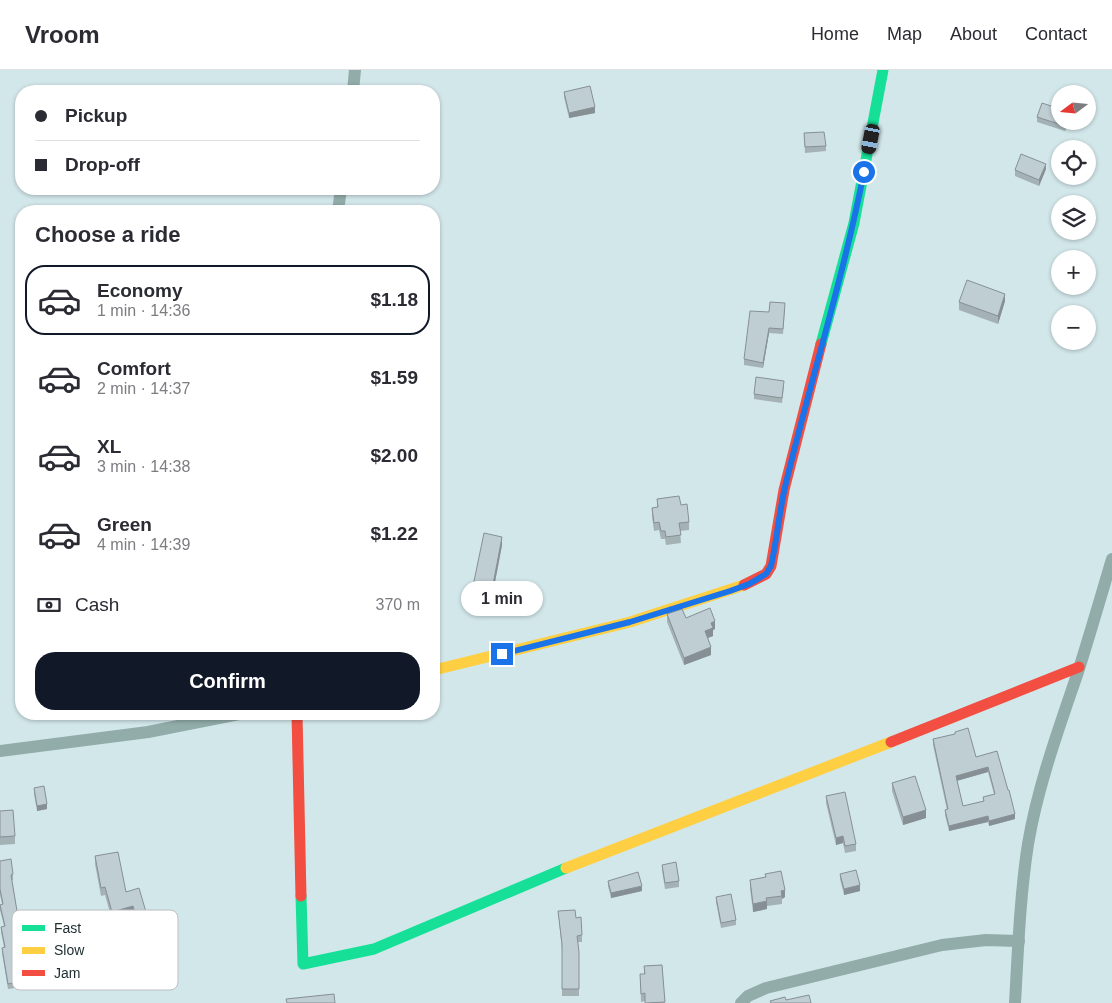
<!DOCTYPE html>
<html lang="en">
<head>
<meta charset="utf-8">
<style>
  :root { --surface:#fff; --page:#f2f2f3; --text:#2b2b33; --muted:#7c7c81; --line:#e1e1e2; --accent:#111827 }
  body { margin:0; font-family:Helvetica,sans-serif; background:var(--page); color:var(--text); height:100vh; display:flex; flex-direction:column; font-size:19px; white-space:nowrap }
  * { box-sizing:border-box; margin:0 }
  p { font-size:16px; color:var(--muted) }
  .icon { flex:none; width:28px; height:28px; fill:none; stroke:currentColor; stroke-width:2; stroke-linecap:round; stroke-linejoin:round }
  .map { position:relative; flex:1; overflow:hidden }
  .panel { position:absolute; left:15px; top:135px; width:425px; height:515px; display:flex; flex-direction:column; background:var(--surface); border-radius:20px; box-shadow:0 1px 4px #0004 }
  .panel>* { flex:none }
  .banner { position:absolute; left:15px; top:15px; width:425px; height:110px; border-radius:20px; box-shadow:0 1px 4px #0004; display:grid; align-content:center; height:110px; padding:0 20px; background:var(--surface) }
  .needle { width:32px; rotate:254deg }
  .fabs { position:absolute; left:1051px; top:15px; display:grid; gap:10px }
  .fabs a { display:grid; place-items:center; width:45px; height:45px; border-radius:50%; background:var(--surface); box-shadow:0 1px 4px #0004; font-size:25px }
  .end { position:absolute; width:22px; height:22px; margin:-11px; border:6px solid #1a73e8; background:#fff; box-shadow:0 0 0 2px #fff }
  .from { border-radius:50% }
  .bubble { position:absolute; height:35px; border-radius:18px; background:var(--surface); box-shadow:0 1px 4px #0004; font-size:16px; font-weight:700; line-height:35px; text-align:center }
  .car { position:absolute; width:15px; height:30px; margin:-15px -8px; border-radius:6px; box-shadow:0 0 4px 1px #0007; background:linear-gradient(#222 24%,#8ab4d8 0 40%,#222 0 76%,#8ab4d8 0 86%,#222 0) }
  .banner b { display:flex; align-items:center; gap:18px; height:48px; font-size:19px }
  .banner b+b { border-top:1px solid var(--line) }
  .banner i { width:12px; height:12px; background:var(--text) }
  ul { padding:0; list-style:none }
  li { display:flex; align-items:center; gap:15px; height:70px; margin:0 10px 8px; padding:0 10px; border:2px solid transparent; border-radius:20px }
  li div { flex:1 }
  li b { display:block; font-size:19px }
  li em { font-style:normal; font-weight:700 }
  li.selected { border-color:var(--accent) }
  li>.icon { width:45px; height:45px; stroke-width:1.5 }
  h2 { padding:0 20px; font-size:22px; line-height:60px }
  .pay { display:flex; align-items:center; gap:12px; height:55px; padding:0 20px; font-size:19px }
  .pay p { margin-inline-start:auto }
  .primary-button { display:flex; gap:10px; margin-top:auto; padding:10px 20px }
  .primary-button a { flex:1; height:58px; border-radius:20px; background:var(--accent); color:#fff; font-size:20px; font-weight:700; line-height:58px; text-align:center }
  header { display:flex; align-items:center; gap:30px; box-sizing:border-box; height:70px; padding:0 25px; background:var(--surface); border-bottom:1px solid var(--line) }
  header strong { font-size:24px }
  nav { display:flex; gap:28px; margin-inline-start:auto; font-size:18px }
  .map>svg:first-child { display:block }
</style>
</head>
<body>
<header>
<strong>Vroom</strong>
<nav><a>Home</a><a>Map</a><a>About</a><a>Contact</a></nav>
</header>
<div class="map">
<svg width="1112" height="933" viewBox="0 0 1112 933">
  <rect width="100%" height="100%" fill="#d2e7ea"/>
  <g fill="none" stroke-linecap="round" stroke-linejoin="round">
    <g stroke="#91aca9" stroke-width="12">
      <polyline points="353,21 355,0"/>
      <polyline points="338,141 341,119"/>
      <polyline points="0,681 148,662 239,644"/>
      <polyline points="741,933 748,926 766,918 942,875 986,870 1019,871"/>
      <path d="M 1015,933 C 1018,880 1020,826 1028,774 C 1038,715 1059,658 1078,602 C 1090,564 1101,526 1112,489"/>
    </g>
    <g stroke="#16e098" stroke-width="11">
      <polyline points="821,274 854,153 883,0"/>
      <polyline points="301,826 303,894 374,879 566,798"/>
    </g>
    <g stroke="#ffcf43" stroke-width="11">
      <polyline points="434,600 630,552 744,515"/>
      <polyline points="566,798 891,672"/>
    </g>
    <g stroke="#f24e42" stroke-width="11">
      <polyline points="744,515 766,504 771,496 784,420 821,274"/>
      <polyline points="297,644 301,826"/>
      <polyline points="891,672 1079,597"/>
    </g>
  </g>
  <g fill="#a4b1b5" fill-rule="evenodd">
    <polygon points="564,22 595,43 569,48 564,27"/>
    <polygon points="1037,47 1060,51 1068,51 1065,61 1037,52"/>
    <polygon points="804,63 826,76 826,81 805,83"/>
    <polygon points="1046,99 1039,116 1015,106 1015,100"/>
    <polygon points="1005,231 998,254 959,240 959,232"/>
    <polygon points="785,239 783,264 769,263 763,298 744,295 744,289 769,242"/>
    <polygon points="784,316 782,333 754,329 754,324"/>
    <polygon points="657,429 681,435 689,452 689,460 680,461 681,473 666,475 665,469 661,469 659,460 654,461 652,446 652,438 657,437"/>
    <polygon points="502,475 492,528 473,524 473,516"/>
    <polygon points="667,544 686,548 715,559 713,560 713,566 708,568 711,585 684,595 667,552"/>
    <path d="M 955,662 L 976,687 L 997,681 L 1015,749 L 989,756 L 988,752 L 949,761 L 945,745 L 945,740 L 947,740 L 933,675 L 933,669 L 955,664 ZM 988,702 L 994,724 L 983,727 L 983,731 L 963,736 L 957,711 Z"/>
    <polygon points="892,713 926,748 903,755 892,721"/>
    <polygon points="34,718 47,739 37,741 34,724"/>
    <polygon points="826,726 856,774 856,781 845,783 843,773 836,775 826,733"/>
    <polygon points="0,741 15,766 15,774 0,775"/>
    <polygon points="95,786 126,822 148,857 138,860 133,844 112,850 105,825 101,826 95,794"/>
    <polygon points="0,791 13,804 13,810 12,810 18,847 18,852 15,853 18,868 18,874 17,874 21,896 19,896 22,911 22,917 8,919 2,883 2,878 4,877 1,862 1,857 4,856 0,840 0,835 2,834 0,825"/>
    <polygon points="662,795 679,811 679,817 665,819 662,800"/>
    <polygon points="765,804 785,827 782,829 782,834 767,836 767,839 753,842 750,818 750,810 765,807"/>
    <polygon points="840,804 860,821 844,825 840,809"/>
    <polygon points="608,811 642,821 611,828 608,816"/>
    <polygon points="716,827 736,850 736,855 721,858 716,832"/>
    <polygon points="558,841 576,848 582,865 582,872 578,872 579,882 579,926 562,926 562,880"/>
    <polygon points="96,858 118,882 102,886 96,864"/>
    <polygon points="662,895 665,933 645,933 645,931 641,932 640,904 644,904 644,896"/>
  </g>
  <g fill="#869094">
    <polygon points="595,37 595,43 569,48 569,43"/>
    <polygon points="1067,51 1068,51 1065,61 1065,56"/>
    <polygon points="1046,94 1046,99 1039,116 1039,110"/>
    <polygon points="1005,224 1005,231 998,254 998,246"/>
    <polygon points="769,258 769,263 763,298 763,293"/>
    <polygon points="502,467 502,475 492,528 492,520"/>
    <polygon points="715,551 715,559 713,560 713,566 705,569 705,561 711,553"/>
    <polygon points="711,577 711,585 684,595 684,588"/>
    <polygon points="988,697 988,702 956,711 956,706"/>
    <polygon points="47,734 47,739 37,741 37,736"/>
    <polygon points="926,740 926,748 903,755 903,747"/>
    <polygon points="1015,744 1015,749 989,756 989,751"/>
    <polygon points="988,746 988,752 949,761 949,756"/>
    <polygon points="843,766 843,773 836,775 836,768"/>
    <polygon points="860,815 860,821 844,825 844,819"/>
    <polygon points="642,816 642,821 611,828 611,823"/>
    <polygon points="785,820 785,827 782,829 781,821"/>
    <polygon points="767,831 767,839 753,842 753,834"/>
    <polygon points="133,836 133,844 112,850 112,842"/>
    <polygon points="148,849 148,857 138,860 138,852"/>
    <polygon points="118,877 118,882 102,886 102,881"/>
    <polygon points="21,890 21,896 18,897 18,891"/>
  </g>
  <g fill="#bfced3" stroke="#869094" fill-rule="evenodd">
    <polygon points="590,16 595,37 569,43 564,22"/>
    <polygon points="1042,33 1060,39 1060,51 1067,51 1065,56 1037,47"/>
    <polygon points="824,62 826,76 805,77 804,63"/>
    <polygon points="1021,84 1046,94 1039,110 1015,100"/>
    <polygon points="967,210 1005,224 998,246 959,232"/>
    <polygon points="770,232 785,233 783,259 769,258 763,293 744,289 750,241 769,242"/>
    <polygon points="756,307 784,311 782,328 754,324"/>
    <polygon points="679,426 681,435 687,434 689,452 679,453 681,465 666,467 665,461 661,461 659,452 654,453 652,438 658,437 657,429"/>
    <polygon points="484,463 502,467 492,520 473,516"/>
    <polygon points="710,538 715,551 711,553 713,558 705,561 711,577 684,588 667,544 682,539 686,548"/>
    <path d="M 968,658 L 976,687 L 997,681 L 1008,720 L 1009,720 L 1015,744 L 989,751 L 988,746 L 949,756 L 945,740 L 948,739 L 933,669 L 955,664 L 955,662 ZM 988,697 L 995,724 L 983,727 L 984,731 L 963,736 L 956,706 Z"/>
    <polygon points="915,706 926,740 903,747 892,713"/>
    <polygon points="44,716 47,734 37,736 34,718"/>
    <polygon points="845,722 856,774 845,776 843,766 836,768 826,726"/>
    <polygon points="13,740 15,766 0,767 0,741"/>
    <polygon points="118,782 126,822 139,818 148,849 138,852 133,836 112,842 105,817 101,818 95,786"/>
    <polygon points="11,789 13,804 11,805 18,847 14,848 18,868 16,869 21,890 18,891 22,911 8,914 2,878 5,877 1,857 5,856 0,835 3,834 0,819 0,791"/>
    <polygon points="676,792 679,811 665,813 662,795"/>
    <polygon points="856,800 860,815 844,819 840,804"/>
    <polygon points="781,801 785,820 781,821 782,826 766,828 767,831 753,834 750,810 766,807 765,804"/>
    <polygon points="638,802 642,816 611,823 608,811"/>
    <polygon points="731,824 736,850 721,853 716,827"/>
    <polygon points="575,840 576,848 581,847 582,865 577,866 579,882 579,919 562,919 562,874 558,841"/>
    <polygon points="662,895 665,932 645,933 645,923 641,924 640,904 645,904 644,896"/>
    <polygon points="334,924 335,933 287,933 286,929"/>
    <polygon points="809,925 811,933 771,933 770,931 785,927 786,930"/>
  </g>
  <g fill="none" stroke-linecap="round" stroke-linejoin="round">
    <path stroke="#1a73e8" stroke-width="6" d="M 502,584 L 630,552 L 730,521 L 749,514 L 766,504 L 771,496 C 777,470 779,443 785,417 C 810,312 843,209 864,102"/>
  </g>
  <rect x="12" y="840" width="166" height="80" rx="8" fill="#fff" stroke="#bbbfc0" stroke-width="1"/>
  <rect x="22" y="855" width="23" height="6" fill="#16e098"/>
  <rect x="22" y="877" width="23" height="7" fill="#ffcf43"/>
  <rect x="22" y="900" width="23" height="6" fill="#f24e42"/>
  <g font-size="14" fill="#1c2b2e">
    <text x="54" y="863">Fast</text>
    <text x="54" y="885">Slow</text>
    <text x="54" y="908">Jam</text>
  </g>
</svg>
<div class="fabs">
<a><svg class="needle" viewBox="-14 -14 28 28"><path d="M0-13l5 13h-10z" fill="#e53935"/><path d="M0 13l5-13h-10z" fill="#7c7c81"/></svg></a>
<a><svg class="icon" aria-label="locate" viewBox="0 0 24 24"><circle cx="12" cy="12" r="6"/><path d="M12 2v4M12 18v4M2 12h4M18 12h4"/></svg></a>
<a><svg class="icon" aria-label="layers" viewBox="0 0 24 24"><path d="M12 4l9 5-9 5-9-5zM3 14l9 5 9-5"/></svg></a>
<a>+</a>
<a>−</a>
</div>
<i class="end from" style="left:864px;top:102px"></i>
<i class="end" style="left:502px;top:584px"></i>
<div class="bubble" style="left:461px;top:511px;width:82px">1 min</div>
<i class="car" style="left:871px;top:69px;rotate:191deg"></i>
<div class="banner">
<b><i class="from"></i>Pickup</b>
<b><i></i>Drop-off</b>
</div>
<section class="panel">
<h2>Choose a ride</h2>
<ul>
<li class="selected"><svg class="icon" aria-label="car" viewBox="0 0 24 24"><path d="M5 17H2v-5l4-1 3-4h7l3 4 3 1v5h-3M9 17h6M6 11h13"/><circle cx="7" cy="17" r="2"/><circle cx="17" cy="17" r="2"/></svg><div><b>Economy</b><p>1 min · 14:36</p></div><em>$1.18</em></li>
<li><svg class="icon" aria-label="car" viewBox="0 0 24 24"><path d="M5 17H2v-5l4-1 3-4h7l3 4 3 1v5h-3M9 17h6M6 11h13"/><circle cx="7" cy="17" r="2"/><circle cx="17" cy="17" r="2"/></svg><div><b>Comfort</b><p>2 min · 14:37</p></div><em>$1.59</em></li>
<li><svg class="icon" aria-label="car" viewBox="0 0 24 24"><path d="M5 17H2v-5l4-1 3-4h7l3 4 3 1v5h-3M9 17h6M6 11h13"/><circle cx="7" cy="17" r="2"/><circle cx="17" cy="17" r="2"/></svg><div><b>XL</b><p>3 min · 14:38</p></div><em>$2.00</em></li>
<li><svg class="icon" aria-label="car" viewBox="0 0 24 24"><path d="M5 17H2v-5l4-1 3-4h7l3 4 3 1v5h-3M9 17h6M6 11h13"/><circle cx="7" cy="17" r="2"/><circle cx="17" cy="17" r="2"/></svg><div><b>Green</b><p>4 min · 14:39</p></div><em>$1.22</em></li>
</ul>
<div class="pay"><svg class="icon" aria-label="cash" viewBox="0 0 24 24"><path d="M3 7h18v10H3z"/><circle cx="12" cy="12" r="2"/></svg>Cash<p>370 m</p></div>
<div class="primary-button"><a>Confirm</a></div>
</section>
</div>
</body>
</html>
